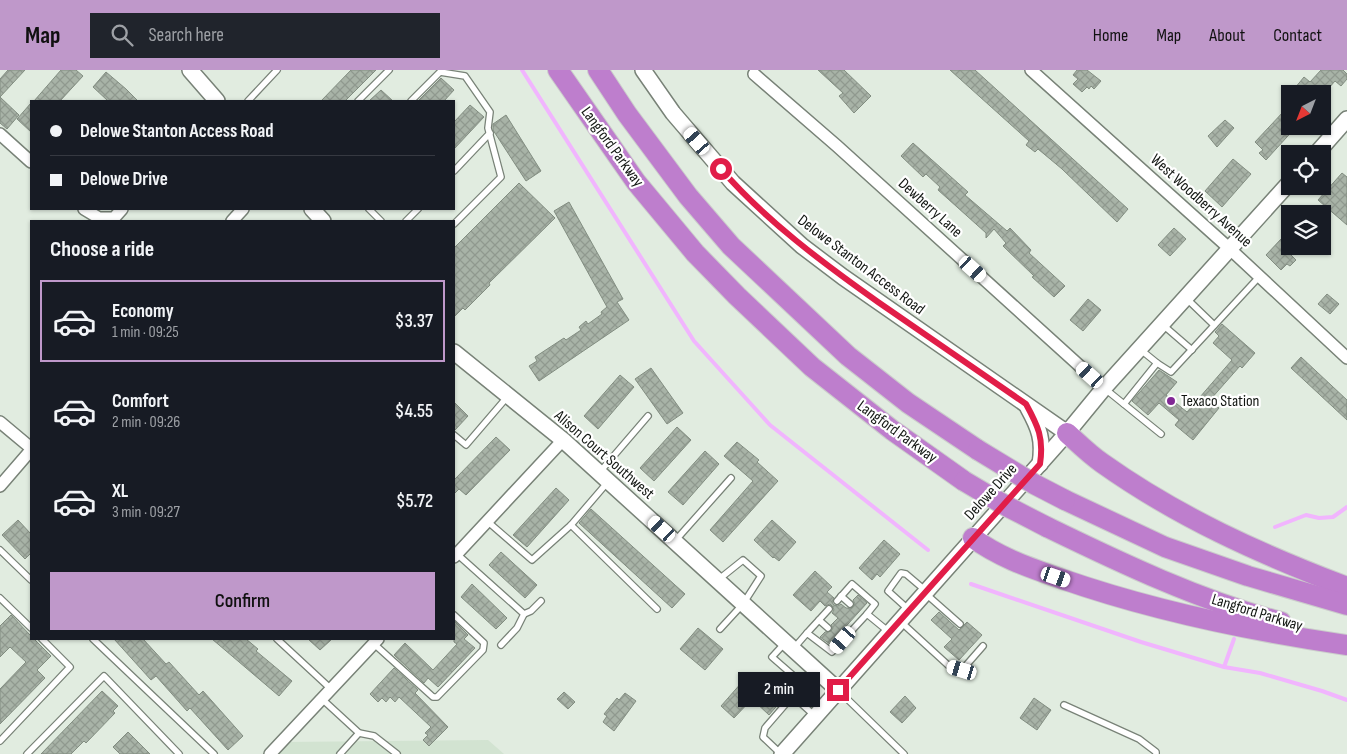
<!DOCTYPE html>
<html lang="en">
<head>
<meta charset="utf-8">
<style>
  :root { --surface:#171b24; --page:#20242c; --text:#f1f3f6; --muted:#9ea1a6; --line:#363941; --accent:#bf98ca }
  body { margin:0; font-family:"Sofia Sans Condensed",sans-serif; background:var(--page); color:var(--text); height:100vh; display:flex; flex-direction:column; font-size:19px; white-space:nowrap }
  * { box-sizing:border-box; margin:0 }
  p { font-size:16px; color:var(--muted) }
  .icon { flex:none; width:28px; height:28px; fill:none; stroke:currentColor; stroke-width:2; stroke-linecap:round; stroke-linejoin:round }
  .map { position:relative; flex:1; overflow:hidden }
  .details { position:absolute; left:30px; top:150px; width:425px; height:420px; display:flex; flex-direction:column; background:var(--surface); border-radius:0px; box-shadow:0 1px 4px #0004 }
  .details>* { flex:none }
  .guide { position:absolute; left:30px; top:30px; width:425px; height:110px; border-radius:0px; box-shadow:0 1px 4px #0004; display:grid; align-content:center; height:110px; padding:0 20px; background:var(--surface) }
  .needle { width:32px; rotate:222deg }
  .tools { position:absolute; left:1281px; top:15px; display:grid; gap:10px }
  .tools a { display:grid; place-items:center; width:50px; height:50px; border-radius:0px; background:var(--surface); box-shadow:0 1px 4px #0004; font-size:25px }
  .end { position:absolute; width:22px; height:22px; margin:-11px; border:6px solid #e11d48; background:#fff; box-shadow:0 0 0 2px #fff }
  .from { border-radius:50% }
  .bubble { position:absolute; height:35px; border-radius:0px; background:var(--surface); box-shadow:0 1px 4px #0004; font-size:16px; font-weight:600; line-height:35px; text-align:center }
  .car { position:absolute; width:15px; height:30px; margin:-15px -8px; border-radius:6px; box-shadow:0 0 4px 1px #0007; background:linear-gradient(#fff 24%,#345 0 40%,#fff 0 76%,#345 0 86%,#fff 0) }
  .guide b { display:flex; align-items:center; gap:18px; height:48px; font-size:19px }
  .guide b+b { border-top:1px solid var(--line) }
  .guide i { width:12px; height:12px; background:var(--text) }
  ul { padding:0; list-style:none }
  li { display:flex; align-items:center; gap:15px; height:82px; margin:0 10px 8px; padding:0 10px; border:2px solid transparent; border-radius:0px }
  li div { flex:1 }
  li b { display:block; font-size:19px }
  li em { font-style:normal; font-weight:600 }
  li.selected { border-color:var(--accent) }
  li>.icon { width:45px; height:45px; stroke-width:1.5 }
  h2 { padding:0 20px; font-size:22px; line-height:60px }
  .cta { display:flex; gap:10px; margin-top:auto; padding:10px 20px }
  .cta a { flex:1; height:58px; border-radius:0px; background:var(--accent); color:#111; font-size:20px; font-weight:600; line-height:58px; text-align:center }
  header { display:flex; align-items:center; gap:30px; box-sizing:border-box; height:70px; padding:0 25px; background:var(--accent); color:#111 }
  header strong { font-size:24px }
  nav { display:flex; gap:28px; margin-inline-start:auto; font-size:18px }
  .search { width:350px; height:45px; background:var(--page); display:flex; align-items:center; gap:12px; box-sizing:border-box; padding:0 18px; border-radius:0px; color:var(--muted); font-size:19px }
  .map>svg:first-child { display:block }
</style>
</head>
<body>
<header>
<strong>Map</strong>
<div class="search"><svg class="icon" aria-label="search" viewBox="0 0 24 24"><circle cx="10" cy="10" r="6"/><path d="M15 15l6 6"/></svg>Search here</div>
<nav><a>Home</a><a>Map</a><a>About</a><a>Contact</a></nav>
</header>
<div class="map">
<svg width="1347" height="684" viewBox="0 0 1347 684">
  <defs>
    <pattern id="building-cross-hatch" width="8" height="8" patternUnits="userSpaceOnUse" patternTransform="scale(1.25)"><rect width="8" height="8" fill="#a8b3a7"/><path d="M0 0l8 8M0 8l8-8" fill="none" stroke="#90998f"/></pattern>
  </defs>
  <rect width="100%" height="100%" fill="#e1ece0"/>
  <polygon fill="#d2e3d1" points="488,670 504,684 274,684 285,672"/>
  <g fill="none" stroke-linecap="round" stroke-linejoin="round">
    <g stroke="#f1b5fe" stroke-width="4">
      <polyline points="522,0 694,271 770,355 928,480"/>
      <polyline points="1275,457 1306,445 1319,448 1333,447 1347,437"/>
      <polyline points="971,514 1141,572 1224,597 1260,603 1322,621 1347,630"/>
      <polyline points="1224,597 1234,569"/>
    </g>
  </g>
  <g fill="url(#building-cross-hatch)" stroke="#828d81">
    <polygon points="8,0 25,0 0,27 19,45 7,59 0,53 0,9"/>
    <polygon points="61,0 76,0 83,6 60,31 34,31"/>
    <polygon points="351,0 376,0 345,31 321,31"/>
    <polygon points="818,0 844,0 871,26 854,43 839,26 843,23"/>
    <polygon points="950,0 975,0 1128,139 1117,152 1062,99 1038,79 1035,82 1026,75 1029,71"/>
    <polygon points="1077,0 1087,0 1101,11 1094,19 1091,16 1089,19 1087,17 1082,22 1073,14 1078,9 1073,5"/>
    <polygon points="1321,0 1343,0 1347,4 1347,9 1341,16 1335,11 1322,26 1322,24 1290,24 1304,7 1310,12"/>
    <polygon points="106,2 126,19 138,31 108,31 93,17"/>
    <polygon points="441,8 454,20 444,31 418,31"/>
    <polygon points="381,20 393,31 369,31"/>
    <polygon points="31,33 31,62 17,49"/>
    <polygon points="470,35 484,47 454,79 454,52"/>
    <polygon points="1284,41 1290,47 1290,56 1297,56 1266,90 1259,83 1263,80 1255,72"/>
    <polygon points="506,45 541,101 526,111 493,60 493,54"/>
    <polygon points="1225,50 1234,58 1217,77 1208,66"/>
    <polygon points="913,73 968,122 965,125 1007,161 1010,158 1031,180 1029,183 1065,216 1054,227 1032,207 1034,206 1003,176 1006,173 994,159 986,168 986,163 938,120 940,117 926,104 923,107 901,86"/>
    <polygon points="1233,89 1251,104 1222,137 1205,121"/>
    <polygon points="1342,103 1347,107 1347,155 1318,130"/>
    <polygon points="519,113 555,148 489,213 490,215 465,240 463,238 454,247 454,178"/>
    <polygon points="569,132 623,229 617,232 629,250 539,311 529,296 537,291 535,287 564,268 566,270 581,260 579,257 586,251 588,254 602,244 601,242 607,237 554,141"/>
    <polygon points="1174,158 1186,169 1170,186 1158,175"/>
    <polygon points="1281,169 1289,177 1286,180 1296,190 1290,196 1287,194 1281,200 1266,185"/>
    <polygon points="1327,224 1339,234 1330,244 1318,234"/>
    <polygon points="1088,229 1101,240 1083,261 1070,250"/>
    <polygon points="1222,254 1255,283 1242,298 1240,296 1210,330 1219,338 1193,370 1175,355 1179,350 1159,333 1148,345 1132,331 1159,300 1177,312 1166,325 1187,342 1232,290 1213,273 1219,266 1215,262"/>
    <polygon points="1301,287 1347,330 1347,350 1291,298"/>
    <polygon points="651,298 683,343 667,354 635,309"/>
    <polygon points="620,305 634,317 598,359 584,346"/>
    <polygon points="454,332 468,346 455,360 454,360"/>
    <polygon points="677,357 691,370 654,411 640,398"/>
    <polygon points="496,367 510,380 466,425 459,419 454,424 454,410"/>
    <polygon points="737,372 759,390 757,392 778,411 723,472 710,460 753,411 724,386"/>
    <polygon points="705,381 719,394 683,435 668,422"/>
    <polygon points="556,418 569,430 527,477 513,465"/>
    <polygon points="591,439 685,524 672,538 579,453"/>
    <polygon points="18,450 31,464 31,483 25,489 2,465"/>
    <polygon points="772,450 796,472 779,491 774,487 773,488 754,470"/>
    <polygon points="884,470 900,484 880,507 877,504 872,510 859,498"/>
    <polygon points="501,482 537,515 525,528 489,495"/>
    <polygon points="815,501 832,517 827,522 834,528 832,532 834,535 838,536 841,534 846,538 852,538 855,534 853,530 858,525 867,533 830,574 820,567 825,562 831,561 833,558 831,555 838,548 832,543 834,540 832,536 830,534 825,536 820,531 811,541 793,525"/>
    <polygon points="472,514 507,548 496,559 461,527"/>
    <polygon points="939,542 959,560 967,552 982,565 959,590 944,577 952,569 931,550"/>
    <polygon points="11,545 31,566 31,569 34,569 51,586 37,600 45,608 0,654 0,619 26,592 10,577 0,587 0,556"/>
    <polygon points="454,551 468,565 464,569 475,578 438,617 428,608 424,613 394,585 405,573 433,600 457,574 454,572"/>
    <polygon points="698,558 723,579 705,600 680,579"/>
    <polygon points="114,569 143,569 166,594 169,592 199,625 203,621 243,666 228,680 190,638 187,641 156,606 151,610"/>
    <polygon points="212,569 246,569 258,579 256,581 292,611 279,626"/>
    <polygon points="308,569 332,569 320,580"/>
    <polygon points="394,598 418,620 415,623 448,657 429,676 423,670 428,665 425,663 431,657 399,627 395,632 390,627 386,632 382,628 378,632 370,624"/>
    <polygon points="750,603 781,631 769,645 752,629 734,648 721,636"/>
    <polygon points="102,621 118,636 113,641 115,643 86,673 84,671 71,684 41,684"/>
    <polygon points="564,622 575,632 568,639 557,629"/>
    <polygon points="625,623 636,631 614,661 603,652 607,646 604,644 617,628 619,630"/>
    <polygon points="905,626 916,638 902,653 890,642"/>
    <polygon points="1034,628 1051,640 1037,660 1020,648"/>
    <polygon points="128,662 150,684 120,684 113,677"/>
  </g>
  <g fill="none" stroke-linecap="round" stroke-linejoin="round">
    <g stroke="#788277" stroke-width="8">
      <g id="lane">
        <polyline points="248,31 277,0"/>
        <polyline points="358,31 389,0"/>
        <polyline points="411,31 440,2 465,6 490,42 488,58 501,107 454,154"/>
        <polyline points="454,101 490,63"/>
        <polyline points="369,139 381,151"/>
        <polyline points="406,151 418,139"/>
        <polyline points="1187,229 1214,255"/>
        <polyline points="1163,255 1192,280"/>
        <polyline points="1157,293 1171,302 1259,207"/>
        <polyline points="1104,318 1161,364"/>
        <polyline points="1124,334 1157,293 1141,280"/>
        <polyline points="454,365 466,375 508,326"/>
        <polyline points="599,403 648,346"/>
        <polyline points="487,451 532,490 571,455 607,413"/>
        <polyline points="571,455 657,539"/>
        <polyline points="675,471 731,408"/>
        <polyline points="0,480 31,510"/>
        <polyline points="457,484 524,544 517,558 501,575"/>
        <polyline points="718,510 743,490 761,506 743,534 720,559"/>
        <polyline points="926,524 960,554"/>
        <polyline points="841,526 850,534"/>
        <polyline points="0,528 31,558"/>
        <polyline points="837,531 852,514 875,534 867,544"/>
        <polyline points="909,540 888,521 901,503 906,504 926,521"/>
        <polyline points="524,544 531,541 541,531"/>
        <polyline points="819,550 828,558"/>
        <polyline points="901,552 949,596 962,600 983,576"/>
        <polyline points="807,563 829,539"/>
        <polyline points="93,569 214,684"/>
        <polyline points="277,569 331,619"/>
        <polyline points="373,573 433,627 437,627 483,580 484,573 454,545"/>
        <polyline points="794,578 807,563 832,582 867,544 889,562"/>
        <polyline points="839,621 904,684"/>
        <polyline points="793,626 815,646"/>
        <polyline points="322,629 359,663 374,666 397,684"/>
        <polyline points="1064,635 1139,669 1156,682 1156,684"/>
        <polyline points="0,671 70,597 42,569"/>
        <polyline points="27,684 104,606 179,684"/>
        <polyline points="340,684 359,663"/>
        <polyline points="781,684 763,667 765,658 803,614 772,587 784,574"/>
      </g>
    </g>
    <g stroke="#788277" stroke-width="14">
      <g id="street">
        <polyline points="1031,0 1230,179 1347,288"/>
        <polyline points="754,4 837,76 1104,318"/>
        <polyline points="0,64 31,92"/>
        <polyline points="84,139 99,148 114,148 122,139"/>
        <polyline points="232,151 243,139"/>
        <polyline points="0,352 31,378"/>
        <polyline points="0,416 31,380"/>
        <polyline points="454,487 563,370"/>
        <polyline points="270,684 378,569"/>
      </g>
    </g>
    <g stroke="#788277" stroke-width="18">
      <g id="secondary">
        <polyline points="190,0 217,31"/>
        <polyline points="643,0 673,43 733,113 802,176 843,207 1067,363"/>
        <polyline points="1316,84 1347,49"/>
        <polyline points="312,139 323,151"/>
        <polyline points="454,282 563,370 838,620"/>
        <path d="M 1028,338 C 1039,358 1044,370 1040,394"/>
        <polyline points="782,684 1067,363 1104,318 1290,112"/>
      </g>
    </g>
    <g stroke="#cbcccb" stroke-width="22">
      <g id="highway">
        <polyline points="558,0 636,112 695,183 737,226 812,297 892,360 964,411"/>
        <polyline points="598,0 627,44 688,126 731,176 848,286 908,333 978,380"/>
        <path d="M 1067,363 C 1078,373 1089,384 1102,393 C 1178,447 1260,484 1347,517"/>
        <polyline points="1065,430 1165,477 1248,506 1347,535"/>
        <path d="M 1047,457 C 1121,493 1201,531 1281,552"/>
        <path d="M 973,468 C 1000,488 1031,498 1062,509 C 1154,541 1251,561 1347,575"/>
      </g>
    </g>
    <use href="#lane" stroke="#fff" stroke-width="5.5"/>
    <use href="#street" stroke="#fff" stroke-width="11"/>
    <use href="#secondary" stroke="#fff" stroke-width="15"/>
    <use href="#highway" stroke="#be7ecd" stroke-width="20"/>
    <g stroke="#cbcccb" stroke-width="22" stroke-linecap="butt">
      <g id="highway-bridge">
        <polyline points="978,380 1034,414 1065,430"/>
        <polyline points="964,411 1008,437 1047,457"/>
      </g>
    </g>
    <use href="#highway-bridge" stroke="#be7ecd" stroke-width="20"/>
  </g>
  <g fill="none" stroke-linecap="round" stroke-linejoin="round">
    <path stroke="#e11d48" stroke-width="6" d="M 721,99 C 765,150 823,193 878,232 C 927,266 977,300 1026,334 C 1038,356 1044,368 1040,394 L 838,620"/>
  </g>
  <circle fill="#812895" stroke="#fff" stroke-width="2" cx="1171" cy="331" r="5"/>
  <g text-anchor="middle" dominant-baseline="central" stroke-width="4.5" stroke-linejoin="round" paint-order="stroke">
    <g font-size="16" fill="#121612" stroke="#fff">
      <text transform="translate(612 77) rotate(54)">Langford Parkway</text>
      <text transform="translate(1201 131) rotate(42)">West Woodberry Avenue</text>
      <text transform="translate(930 138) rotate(42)">Dewberry Lane</text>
      <text transform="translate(861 195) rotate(37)">Delowe Stanton Access Road</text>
      <text transform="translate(897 362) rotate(36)">Langford Parkway</text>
      <text transform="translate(604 385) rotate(41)">Alison Court Southwest</text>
      <text transform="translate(991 422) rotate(-48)">Delowe Drive</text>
      <text transform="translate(1257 543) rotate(17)">Langford Parkway</text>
    </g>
    <g font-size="16" fill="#121612" stroke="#fff" text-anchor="start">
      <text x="1181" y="331">Texaco Station</text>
    </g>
  </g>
</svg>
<div class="tools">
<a><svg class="needle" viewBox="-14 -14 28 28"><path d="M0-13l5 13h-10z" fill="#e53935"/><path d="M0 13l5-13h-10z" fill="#9ea1a6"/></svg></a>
<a><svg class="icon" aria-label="locate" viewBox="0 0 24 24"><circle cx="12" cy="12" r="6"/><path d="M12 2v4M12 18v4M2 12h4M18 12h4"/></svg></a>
<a><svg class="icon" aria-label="layers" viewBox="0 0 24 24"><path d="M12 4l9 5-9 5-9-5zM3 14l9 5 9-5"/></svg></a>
</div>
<i class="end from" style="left:721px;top:99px"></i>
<i class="end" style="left:838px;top:620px"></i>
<div class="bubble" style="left:738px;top:602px;width:82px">2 min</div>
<i class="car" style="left:697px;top:71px;rotate:319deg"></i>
<i class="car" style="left:973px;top:199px;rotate:132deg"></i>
<i class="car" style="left:1090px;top:305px;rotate:312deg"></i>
<i class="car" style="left:662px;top:459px;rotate:312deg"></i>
<i class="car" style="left:1056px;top:507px;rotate:109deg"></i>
<i class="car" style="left:843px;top:570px;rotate:221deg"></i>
<i class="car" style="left:962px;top:600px;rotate:287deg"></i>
<div class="guide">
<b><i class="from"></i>Delowe Stanton Access Road</b>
<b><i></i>Delowe Drive</b>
</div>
<section class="details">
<h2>Choose a ride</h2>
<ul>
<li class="selected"><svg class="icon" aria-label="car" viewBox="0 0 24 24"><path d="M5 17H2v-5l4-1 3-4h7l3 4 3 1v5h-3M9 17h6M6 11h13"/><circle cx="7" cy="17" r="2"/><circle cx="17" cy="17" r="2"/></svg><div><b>Economy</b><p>1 min · 09:25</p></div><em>$3.37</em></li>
<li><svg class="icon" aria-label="car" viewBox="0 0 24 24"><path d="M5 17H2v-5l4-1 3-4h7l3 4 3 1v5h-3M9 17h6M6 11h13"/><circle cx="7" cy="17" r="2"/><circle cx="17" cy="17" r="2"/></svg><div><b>Comfort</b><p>2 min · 09:26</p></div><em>$4.55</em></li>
<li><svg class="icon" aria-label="car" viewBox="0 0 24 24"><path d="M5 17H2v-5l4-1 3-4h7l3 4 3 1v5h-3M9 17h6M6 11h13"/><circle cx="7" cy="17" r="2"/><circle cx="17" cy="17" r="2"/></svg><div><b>XL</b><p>3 min · 09:27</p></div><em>$5.72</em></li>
</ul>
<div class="cta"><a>Confirm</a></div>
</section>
</div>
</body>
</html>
